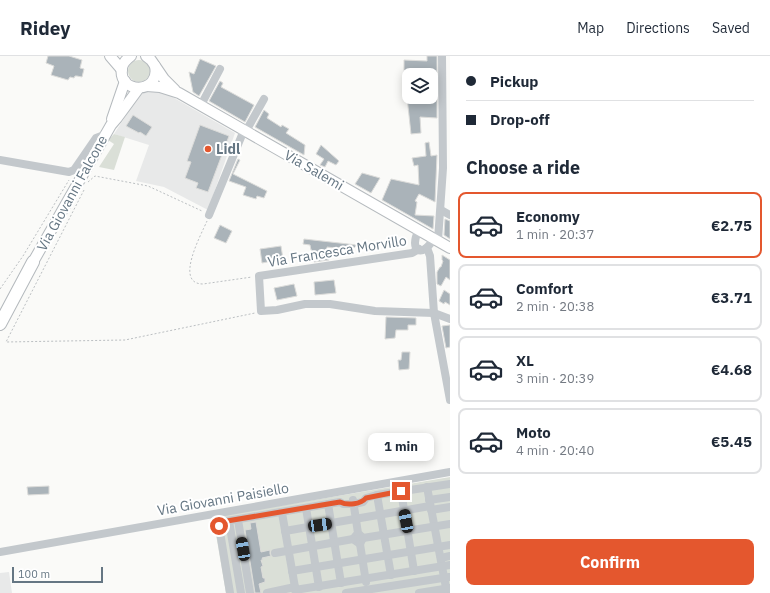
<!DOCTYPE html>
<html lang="en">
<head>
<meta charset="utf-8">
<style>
  :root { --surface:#fff; --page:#f2f2f3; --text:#1f2937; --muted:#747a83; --line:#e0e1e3; --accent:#e4572e }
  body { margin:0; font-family:"IBM Plex Sans",sans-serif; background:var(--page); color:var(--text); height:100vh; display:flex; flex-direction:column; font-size:15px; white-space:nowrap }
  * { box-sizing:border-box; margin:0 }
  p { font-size:13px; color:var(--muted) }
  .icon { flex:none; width:22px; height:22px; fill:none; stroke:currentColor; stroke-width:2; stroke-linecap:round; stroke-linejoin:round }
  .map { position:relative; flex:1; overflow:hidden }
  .panel { display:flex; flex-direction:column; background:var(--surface); width:320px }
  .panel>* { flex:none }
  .hud { display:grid; align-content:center; height:88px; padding:0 16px; background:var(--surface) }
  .controls { position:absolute; left:402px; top:12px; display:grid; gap:8px }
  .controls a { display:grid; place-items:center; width:36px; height:36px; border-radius:8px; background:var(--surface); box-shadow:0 2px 10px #0003; font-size:20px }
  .scale { position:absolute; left:12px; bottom:10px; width:91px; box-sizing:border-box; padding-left:4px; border:2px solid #657683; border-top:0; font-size:11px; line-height:14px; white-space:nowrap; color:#657683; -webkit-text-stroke:3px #fff; paint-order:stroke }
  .end { position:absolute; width:18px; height:18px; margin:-9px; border:5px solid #e4572e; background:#fff; box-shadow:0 0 0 2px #fff }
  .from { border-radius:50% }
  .bubble { position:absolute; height:28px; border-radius:8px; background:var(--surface); box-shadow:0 2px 10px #0003; font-size:13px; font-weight:700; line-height:28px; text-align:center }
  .car { position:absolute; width:12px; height:24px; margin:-12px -6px; border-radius:5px; box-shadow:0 0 3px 1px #0007; background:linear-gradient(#222 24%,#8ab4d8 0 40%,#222 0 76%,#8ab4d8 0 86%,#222 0) }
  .hud b { display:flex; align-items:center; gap:14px; height:38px; font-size:15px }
  .hud b+b { border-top:1px solid var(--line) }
  .hud i { width:10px; height:10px; background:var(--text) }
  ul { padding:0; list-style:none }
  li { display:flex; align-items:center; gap:12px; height:66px; margin:0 8px 6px; padding:0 8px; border:2px solid var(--line); border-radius:8px }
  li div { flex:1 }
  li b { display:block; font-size:15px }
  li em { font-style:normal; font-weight:700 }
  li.active { border-color:var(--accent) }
  li>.icon { width:36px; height:36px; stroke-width:1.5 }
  h2 { padding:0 16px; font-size:18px; line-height:48px }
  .primary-button { display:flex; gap:8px; margin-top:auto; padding:8px 16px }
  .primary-button a { flex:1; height:46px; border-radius:8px; background:var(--accent); color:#fff; font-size:16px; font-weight:700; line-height:46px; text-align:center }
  header { display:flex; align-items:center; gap:24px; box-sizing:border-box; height:56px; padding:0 20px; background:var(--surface); border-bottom:1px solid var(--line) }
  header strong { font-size:19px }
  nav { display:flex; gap:22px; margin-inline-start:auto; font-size:14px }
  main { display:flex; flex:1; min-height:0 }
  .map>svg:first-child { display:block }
</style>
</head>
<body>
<header>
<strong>Ridey</strong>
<nav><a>Map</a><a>Directions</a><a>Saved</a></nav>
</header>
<main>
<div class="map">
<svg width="450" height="537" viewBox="0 0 450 537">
  <rect width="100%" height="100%" fill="#fafaf8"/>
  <g fill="#e8e9e9">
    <polygon points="156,34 169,39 235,77 208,154 164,131 136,125 149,89 114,78 138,41 146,35"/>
    <polygon points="9,516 12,537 0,537 0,517"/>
  </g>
  <g fill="#dadfd7">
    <circle cx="139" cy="15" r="11"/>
    <polygon points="114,78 125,81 114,114 99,111 114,88 108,84"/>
    <polygon points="450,421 450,537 226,537 213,461"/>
  </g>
  <g fill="#aab3b9" stroke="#dcdcda">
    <polygon points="48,0 69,0 82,4 80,12 84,13 82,21 77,20 75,20 74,22 70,21 68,24 51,19 54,10 46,7"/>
    <polygon points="427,0 437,0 437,17 419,17 419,19 409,19 409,22 404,22 404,4 427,5"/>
    <polygon points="200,3 216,10 199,40 193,36 189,16 194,18"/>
    <polygon points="220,25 223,27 221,31 254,49 245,66 209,45"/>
    <polygon points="431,28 437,28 437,62 420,61 421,77 411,78 407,41 431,41"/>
    <polygon points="264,54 269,58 267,62 281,71 282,69 289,73 286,77 305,89 304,99 255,71"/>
    <polygon points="133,59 152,71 146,80 140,76 139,77 126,70"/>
    <polygon points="200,69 229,80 208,136 196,132 198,127 185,122 191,106 187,105"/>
    <polygon points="429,86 431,100 437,99 435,146 419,138 415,145 417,146 415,159 434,160 433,173 382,144 391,123 419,129 418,109 414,110 412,102 426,100 425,87"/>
    <polygon points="321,89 339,105 336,109 328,105 325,111 320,109 324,103 316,98"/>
    <polygon points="238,103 240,104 233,118 267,135 264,142 257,140 256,143 243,139 246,131 229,125"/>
    <polygon points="362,117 380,122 371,137 355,128"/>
    <polygon points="445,163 450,165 450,183 444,179"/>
    <polygon points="220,169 232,175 226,187 214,182"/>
    <polygon points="304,183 357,189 352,194 327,191 329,204 314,206 312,194 311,194 310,189 303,188"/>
    <polygon points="281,190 283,203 262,207 260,193"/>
    <polygon points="442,199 450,204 450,224 446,221 441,230 437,228 437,216 440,211 441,211 443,205 442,204"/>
    <polygon points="334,224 336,237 315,239 314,226"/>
    <polygon points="294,228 297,240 277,244 274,232"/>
    <polygon points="444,234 450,238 450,249 445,246 444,248 439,245"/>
    <polygon points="386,261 416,262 416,269 408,269 408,274 396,274 395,282 385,283"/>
    <polygon points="450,269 450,291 446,292 442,270"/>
    <polygon points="402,296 410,296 409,313 399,314 398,304 401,304"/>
    <polygon points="49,430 49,438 28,439 27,431"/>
    <polygon points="256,466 261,496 270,494 270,498 271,500 262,502 263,504 261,504 263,510 261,511 263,522 265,522 265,526 259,528 261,537 255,537 245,474 251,473 250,467"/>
  </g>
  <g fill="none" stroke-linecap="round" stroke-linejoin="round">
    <g stroke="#b5babe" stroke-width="12">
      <g id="major">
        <polyline points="110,0 122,14"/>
        <path d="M 131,0 C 127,3 123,6 122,12 C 117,38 161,39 155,10"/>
        <polyline points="146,0 151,4 164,23 175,34"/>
        <polyline points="147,30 160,31 179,37 450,192"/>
        <polyline points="112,63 125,25"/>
        <polyline points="33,206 111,69 117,62 139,32"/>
      </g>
    </g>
    <g stroke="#b4b9bd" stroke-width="14">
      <polyline id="highway" points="0,268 33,206"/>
    </g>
    <g stroke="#bbbfc2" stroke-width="1" stroke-dasharray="2 2" stroke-linecap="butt">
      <polyline points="88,126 95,120 148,130 202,155"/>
      <polyline points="84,134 6,286 125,284 255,257"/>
      <path d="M 207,165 C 201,179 174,228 203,228 L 252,221"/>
      <polyline points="0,233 23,200 69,124"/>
    </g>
    <g stroke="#c3c8cc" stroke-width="8">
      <polyline points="201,49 220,13"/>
      <polyline points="246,75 264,43"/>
      <polyline points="0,104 69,116 74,114 96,82 104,79"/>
      <polyline points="441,154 450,159"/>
      <polyline points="209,159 244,74"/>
      <path d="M 419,174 C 408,194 422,204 434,182"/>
      <polyline points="438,184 443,112 442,0"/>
      <polyline points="427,192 430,200 434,257 450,344"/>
      <polyline points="419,193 412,197 259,220 261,255 277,254 305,248 330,248 375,255 434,257 450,263"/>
      <polyline points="427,431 447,537"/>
      <polyline points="401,435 414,515"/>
      <polyline points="377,439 391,519"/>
      <polyline points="353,444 358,477 363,482 360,488 353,483 358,477"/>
      <polyline points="429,444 450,441"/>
      <polyline points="328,448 341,527"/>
      <polyline points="306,452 319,531"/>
      <polyline points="431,454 450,451"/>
      <polyline points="282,457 296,537"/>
      <polyline points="238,464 250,537"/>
      <polyline points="229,465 241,537"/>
      <polyline points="285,475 430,450"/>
      <polyline points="363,482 450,468"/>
      <polyline points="360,488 366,526"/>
      <polyline points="0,496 450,416"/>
      <polyline points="275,497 353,483"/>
      <polyline points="441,502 450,500"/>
      <polyline points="292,515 450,489"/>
      <polyline points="295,534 450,509"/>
      <polyline points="230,537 219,470 221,466 340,446 343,448 354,448 363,446 366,442 377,439 450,428"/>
      <polyline points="267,537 295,531"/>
      <polyline points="346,537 449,521"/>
      <polyline points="419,537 450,532"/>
    </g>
    <use href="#major" stroke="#fff" stroke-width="10"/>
    <use href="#highway" stroke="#fff" stroke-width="12"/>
  </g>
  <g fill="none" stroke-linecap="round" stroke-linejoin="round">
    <path stroke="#e4572e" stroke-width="5" d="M 219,470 L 221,466 L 328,448 L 340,446 C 348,450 361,448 366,442 L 401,435"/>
  </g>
  <circle fill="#e4572e" stroke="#fff" stroke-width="1.5" cx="208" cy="93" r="4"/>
  <g text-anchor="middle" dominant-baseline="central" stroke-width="4" stroke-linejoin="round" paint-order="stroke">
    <g font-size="14" font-weight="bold" fill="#657683" stroke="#fff" text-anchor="start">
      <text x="216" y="93">Lidl</text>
    </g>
    <g font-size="14" fill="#657683" stroke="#fff">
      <text transform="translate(314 114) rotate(30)">Via Salemi</text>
      <text transform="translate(72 137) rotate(-61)">Via Giovanni Falcone</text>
      <text transform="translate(337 195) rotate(-9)">Via Francesca Morvillo</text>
      <text transform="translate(223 443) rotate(-10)">Via Giovanni Paisiello</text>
    </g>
  </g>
</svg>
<div class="controls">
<a><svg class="icon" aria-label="layers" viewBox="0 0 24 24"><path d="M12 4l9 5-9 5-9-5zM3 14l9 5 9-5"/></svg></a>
</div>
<div class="scale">100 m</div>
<i class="end from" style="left:219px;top:470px"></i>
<i class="end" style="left:401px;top:435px"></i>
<div class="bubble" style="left:368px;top:377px;width:66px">1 min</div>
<i class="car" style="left:406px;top:465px;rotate:349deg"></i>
<i class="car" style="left:320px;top:469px;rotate:82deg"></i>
<i class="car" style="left:243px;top:493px;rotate:350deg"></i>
</div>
<section class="panel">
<div class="hud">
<b><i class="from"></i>Pickup</b>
<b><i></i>Drop-off</b>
</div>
<h2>Choose a ride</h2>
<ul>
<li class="active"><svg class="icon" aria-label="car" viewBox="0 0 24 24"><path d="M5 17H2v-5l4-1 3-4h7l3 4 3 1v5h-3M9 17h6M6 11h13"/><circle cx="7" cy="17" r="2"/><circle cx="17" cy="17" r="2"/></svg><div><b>Economy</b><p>1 min · 20:37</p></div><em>€2.75</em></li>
<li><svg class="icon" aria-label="car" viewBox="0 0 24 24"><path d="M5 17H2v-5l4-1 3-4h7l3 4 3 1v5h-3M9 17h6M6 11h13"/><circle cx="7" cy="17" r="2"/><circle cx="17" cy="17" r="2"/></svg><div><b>Comfort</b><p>2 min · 20:38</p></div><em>€3.71</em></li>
<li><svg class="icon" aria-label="car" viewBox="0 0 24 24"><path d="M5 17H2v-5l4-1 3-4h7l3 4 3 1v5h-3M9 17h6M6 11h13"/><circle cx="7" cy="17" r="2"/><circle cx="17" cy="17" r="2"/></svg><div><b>XL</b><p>3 min · 20:39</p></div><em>€4.68</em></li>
<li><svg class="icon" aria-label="car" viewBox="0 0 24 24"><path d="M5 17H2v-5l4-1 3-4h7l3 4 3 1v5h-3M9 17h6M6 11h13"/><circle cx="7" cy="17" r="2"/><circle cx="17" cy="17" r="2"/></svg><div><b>Moto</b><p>4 min · 20:40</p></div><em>€5.45</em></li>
</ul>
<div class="primary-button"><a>Confirm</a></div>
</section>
</main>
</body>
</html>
